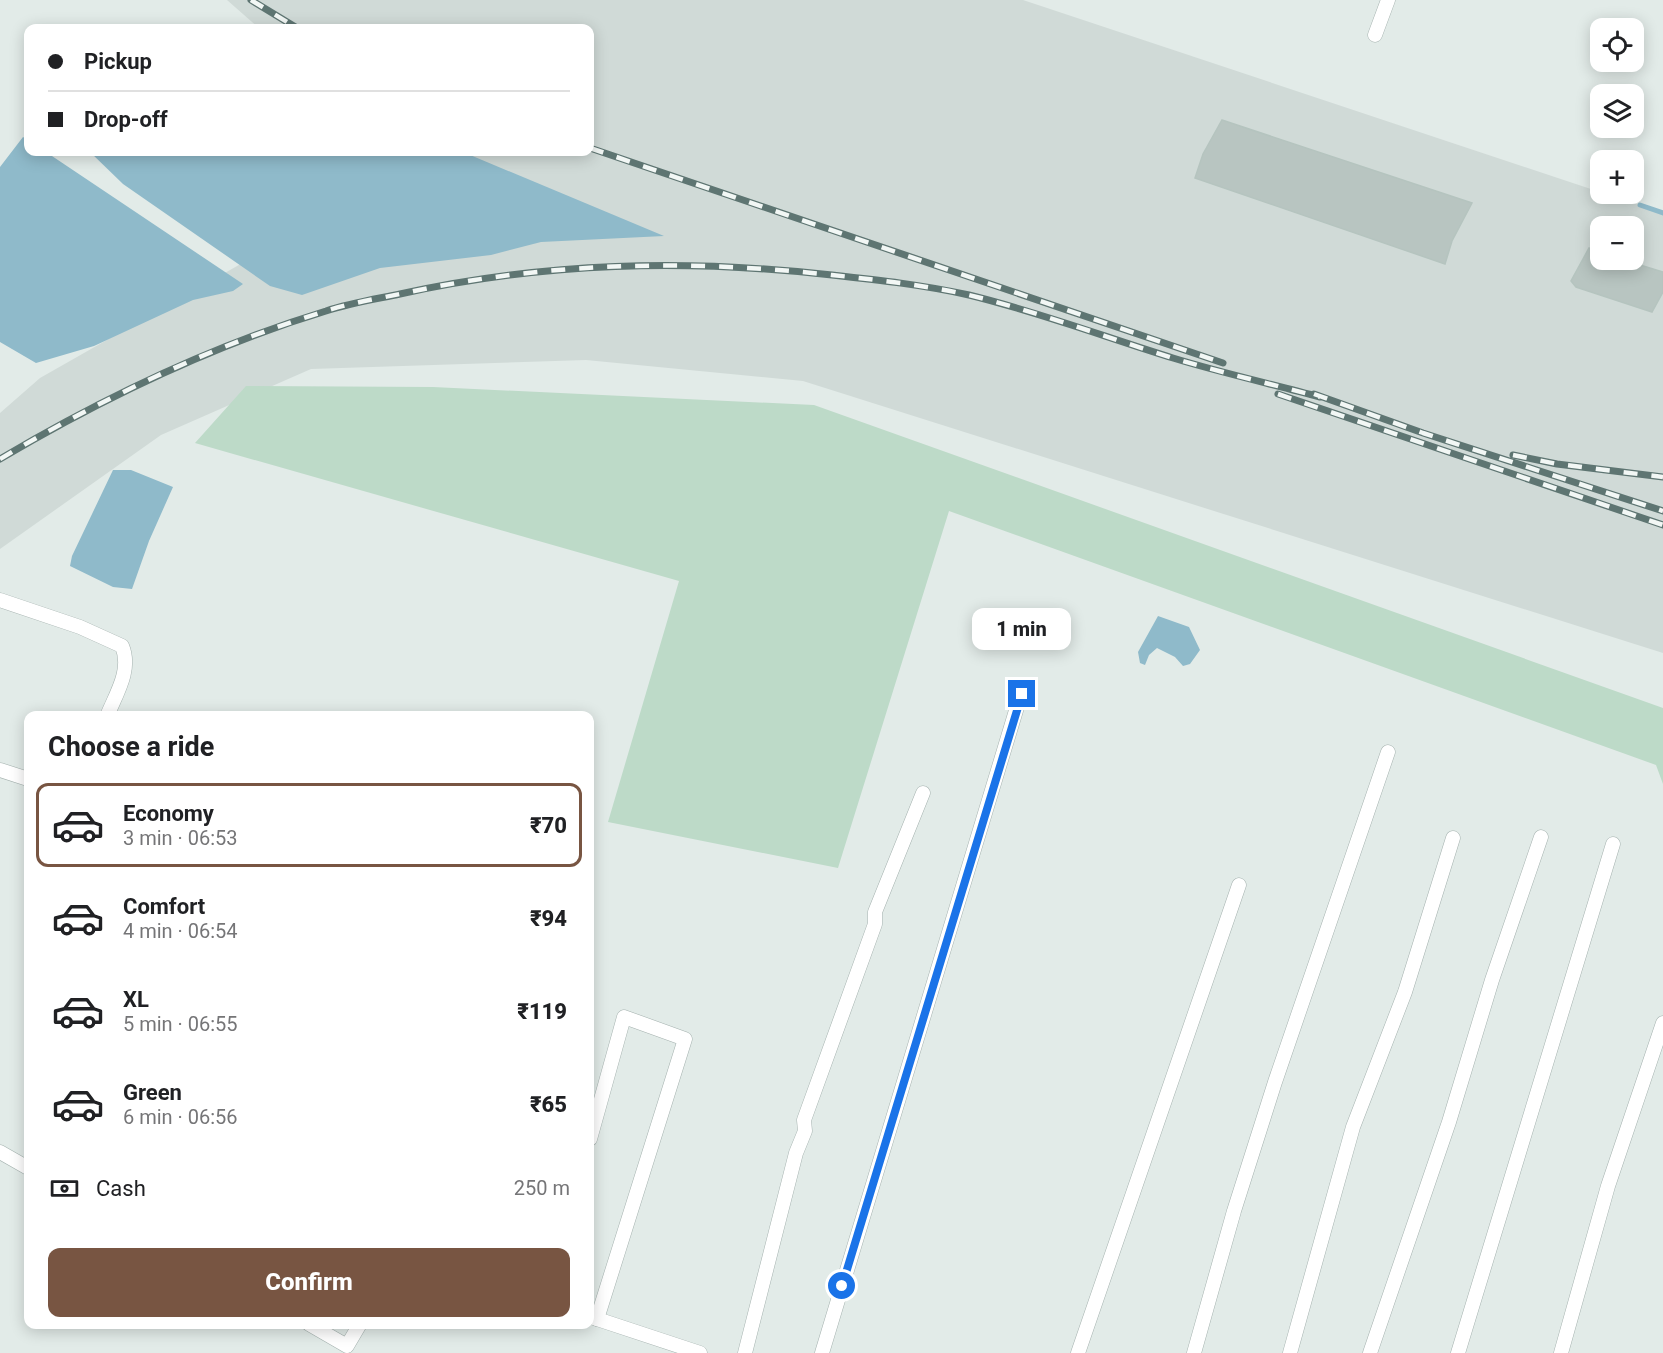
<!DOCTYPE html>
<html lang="en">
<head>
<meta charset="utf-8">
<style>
  :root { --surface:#fff; --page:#f2f2f2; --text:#202124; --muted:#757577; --line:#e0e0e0; --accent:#785542 }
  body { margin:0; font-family:Roboto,sans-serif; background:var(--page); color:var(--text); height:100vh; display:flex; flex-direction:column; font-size:22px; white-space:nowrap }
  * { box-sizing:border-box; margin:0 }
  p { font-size:20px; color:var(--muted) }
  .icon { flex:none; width:33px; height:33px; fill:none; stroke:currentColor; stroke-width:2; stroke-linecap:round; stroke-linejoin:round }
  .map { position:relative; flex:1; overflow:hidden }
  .panel { position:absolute; left:24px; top:711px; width:570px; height:618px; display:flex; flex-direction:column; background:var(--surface); border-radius:12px; box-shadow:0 3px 15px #0003 }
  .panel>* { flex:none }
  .guide { position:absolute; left:24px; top:24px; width:570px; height:132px; border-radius:12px; box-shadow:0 3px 15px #0003; display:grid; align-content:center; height:132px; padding:0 24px; background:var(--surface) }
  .controls { position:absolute; left:1590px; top:18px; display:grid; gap:12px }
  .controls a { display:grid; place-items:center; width:54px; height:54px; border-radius:12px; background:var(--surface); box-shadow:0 3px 15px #0003; font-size:30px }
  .end { position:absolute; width:27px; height:27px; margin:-14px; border:8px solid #1a73e8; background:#fff; box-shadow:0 0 0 3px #fff }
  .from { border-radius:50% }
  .bubble { position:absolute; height:42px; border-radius:12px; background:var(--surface); box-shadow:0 3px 15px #0003; font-size:20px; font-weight:800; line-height:42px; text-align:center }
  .guide b { display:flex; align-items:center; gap:21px; height:57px; font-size:22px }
  .guide b+b { border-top:2px solid var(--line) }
  .guide i { width:15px; height:15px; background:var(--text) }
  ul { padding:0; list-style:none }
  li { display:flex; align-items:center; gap:18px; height:84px; margin:0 12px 9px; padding:0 12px; border:3px solid transparent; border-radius:12px }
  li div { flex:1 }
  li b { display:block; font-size:22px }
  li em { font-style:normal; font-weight:800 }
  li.selected { border-color:var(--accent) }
  li>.icon { width:54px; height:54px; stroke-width:1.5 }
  h2 { padding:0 24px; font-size:27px; line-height:72px }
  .pay { display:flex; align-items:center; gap:15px; height:66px; padding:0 24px; font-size:22px }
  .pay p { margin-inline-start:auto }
  .button { display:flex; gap:12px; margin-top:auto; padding:12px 24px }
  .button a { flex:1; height:69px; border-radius:12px; background:var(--accent); color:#fff; font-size:24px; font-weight:800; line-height:69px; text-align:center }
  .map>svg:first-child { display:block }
</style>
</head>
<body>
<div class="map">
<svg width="1663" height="1353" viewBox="0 0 1663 1353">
  <rect width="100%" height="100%" fill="#e2ebe8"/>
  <path fill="#d0dad7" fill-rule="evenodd" d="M 227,0 L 1023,0 L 1663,213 L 1663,653 L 803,381 L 586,360 L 311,369 L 161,435 L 0,549 L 0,413 L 40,378 L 392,178 L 433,152 L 590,152 L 590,28 L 259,28 ZM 1600,226 L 1634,226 L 1634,260 L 1600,260 Z"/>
  <polygon fill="#bddac8" points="246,386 433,387 814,405 1663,708 1663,784 1656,765 949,511 838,868 608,822 679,581 195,443"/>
  <g fill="#8fbaca">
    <polygon points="23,137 28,140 28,152 46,152 243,284 233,291 193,300 94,346 36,363 0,342 0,167"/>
    <polygon points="90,152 463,152 664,236 541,242 491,255 380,268 302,295 270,286 123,184"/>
    <polygon points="113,470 131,470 173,487 149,541 132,589 113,587 70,566 72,556"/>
    <polygon points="1158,616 1189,627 1200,650 1190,664 1183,666 1175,657 1157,648 1149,655 1145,665 1140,663 1138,652"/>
  </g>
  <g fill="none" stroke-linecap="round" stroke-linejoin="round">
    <polyline stroke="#8fbaca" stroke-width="5" points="1640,205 1663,213"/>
  </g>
  <g fill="#b8c5c1" stroke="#b5c4bf" stroke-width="1.5">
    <polygon points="1222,120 1472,203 1452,241 1445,264 1195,178 1203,154"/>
    <polygon points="1589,248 1600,252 1600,260 1624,260 1663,272 1663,292 1652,312 1576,287 1571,281"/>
  </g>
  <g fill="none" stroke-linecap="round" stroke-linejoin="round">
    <g stroke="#a5b2af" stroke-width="15">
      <g id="minor">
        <polyline points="1375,35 1388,0"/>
        <path d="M 0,600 L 80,627 L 122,646 C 132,670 116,694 107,716"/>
        <polyline points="0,770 28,779"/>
        <polyline points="590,1139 624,1017 685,1039 597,1319"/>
        <polyline points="0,1152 28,1168"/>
        <polyline points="591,1317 700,1353"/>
        <polyline points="309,1324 347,1346 360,1324"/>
        <polyline points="745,1353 796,1153 805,1131 804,1120 875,924 875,912 923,793"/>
        <polyline points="822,1353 1021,694"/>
        <polyline points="1078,1353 1239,885"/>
        <polyline points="1194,1353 1234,1211 1275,1082 1388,752"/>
        <polyline points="1290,1353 1353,1127 1405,992 1453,838"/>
        <polyline points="1370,1353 1449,1122 1492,980 1541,837"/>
        <polyline points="1458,1353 1613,844"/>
        <polyline points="1561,1353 1608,1186 1663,1023"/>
      </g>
    </g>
    <use href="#minor" stroke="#fff" stroke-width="14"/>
    <g stroke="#5e7572" stroke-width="7">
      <g id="rail">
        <polyline points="251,0 297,28"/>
        <polyline points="590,148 1223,363"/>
        <polyline points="1278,394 1663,525"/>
        <polyline points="1314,394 1423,433 1663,511"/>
        <polyline points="1513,455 1557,464 1663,477"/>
        <path d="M 0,459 C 103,398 211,346 326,311 C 350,303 376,299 400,294 C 545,262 685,259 832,275 C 878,280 924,285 969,295 C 1039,312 1105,337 1173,358 C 1222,373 1272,384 1320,397"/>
      </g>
    </g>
    <use href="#rail" stroke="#f2f7f5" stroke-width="4.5" stroke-dasharray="14" stroke-linecap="butt"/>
  </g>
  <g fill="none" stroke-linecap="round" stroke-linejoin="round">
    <polyline stroke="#1a73e8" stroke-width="8" points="842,1286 1022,694"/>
  </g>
</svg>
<div class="controls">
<a><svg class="icon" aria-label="locate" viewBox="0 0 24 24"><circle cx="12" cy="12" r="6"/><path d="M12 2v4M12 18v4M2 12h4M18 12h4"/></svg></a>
<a><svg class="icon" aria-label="layers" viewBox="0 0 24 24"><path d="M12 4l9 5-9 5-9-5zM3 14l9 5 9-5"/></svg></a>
<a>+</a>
<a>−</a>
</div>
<i class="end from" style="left:842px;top:1286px"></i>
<i class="end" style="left:1022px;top:694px"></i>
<div class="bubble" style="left:972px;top:608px;width:99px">1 min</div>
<div class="guide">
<b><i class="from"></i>Pickup</b>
<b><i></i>Drop-off</b>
</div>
<section class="panel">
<h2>Choose a ride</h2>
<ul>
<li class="selected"><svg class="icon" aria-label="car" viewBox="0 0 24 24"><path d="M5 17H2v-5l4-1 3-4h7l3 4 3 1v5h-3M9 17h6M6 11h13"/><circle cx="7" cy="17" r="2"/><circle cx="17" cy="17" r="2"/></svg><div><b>Economy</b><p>3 min · 06:53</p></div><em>₹70</em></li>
<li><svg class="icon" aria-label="car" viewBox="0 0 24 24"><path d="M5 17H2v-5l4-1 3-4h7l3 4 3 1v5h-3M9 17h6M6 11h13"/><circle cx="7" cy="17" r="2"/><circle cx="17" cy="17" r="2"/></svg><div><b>Comfort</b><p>4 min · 06:54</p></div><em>₹94</em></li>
<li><svg class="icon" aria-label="car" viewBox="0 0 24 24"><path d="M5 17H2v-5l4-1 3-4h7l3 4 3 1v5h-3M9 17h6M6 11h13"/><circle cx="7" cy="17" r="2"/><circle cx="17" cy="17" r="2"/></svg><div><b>XL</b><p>5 min · 06:55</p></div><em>₹119</em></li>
<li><svg class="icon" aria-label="car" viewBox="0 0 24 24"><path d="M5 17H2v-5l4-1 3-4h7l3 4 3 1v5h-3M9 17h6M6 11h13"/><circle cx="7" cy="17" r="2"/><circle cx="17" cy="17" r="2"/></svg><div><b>Green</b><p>6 min · 06:56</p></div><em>₹65</em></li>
</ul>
<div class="pay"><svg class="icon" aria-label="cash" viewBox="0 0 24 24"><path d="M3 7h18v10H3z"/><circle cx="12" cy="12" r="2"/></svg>Cash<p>250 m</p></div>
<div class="button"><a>Confirm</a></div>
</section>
</div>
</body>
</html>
